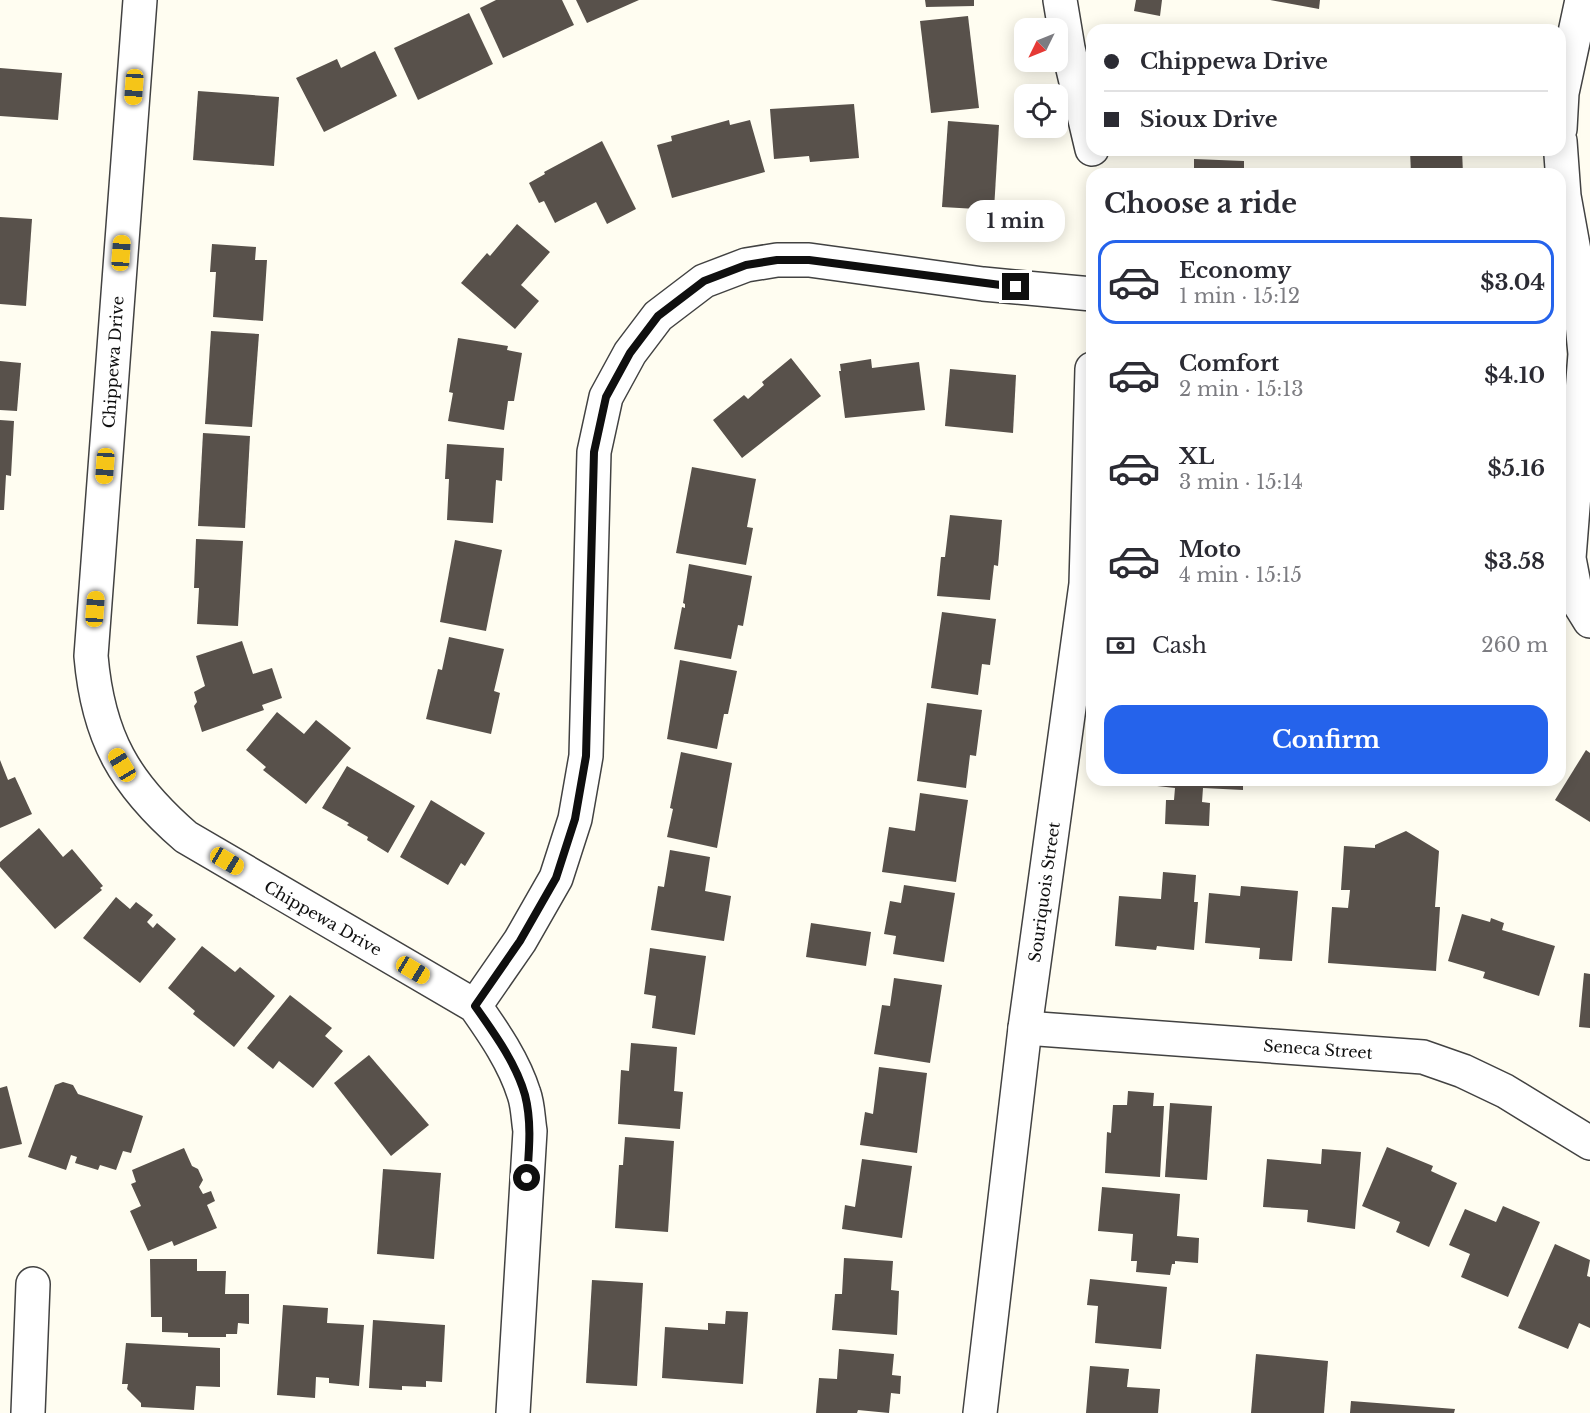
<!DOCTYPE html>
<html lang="en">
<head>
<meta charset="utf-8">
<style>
  :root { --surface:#fff; --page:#f7f7f7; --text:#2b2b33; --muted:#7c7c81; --line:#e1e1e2; --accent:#2563eb }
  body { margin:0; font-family:"Libre Baskerville",serif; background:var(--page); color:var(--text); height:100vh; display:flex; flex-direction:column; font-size:22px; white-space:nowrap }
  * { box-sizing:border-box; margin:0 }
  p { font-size:20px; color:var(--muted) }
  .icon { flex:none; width:33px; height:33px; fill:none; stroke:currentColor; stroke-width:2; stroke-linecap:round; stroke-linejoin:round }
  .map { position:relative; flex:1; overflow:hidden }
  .side { position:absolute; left:1086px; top:168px; width:480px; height:618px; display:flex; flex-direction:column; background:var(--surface); border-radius:18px; box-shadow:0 3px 15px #0003 }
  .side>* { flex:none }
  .guide { position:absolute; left:1086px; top:24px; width:480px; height:132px; border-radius:18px; box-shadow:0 3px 15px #0003; display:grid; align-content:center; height:132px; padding:0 18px; background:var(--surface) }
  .needle { width:39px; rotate:227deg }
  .fabs { position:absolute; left:1014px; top:18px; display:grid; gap:12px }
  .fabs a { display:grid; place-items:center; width:54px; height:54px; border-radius:12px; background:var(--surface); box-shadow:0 3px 15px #0003; font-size:30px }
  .end { position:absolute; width:27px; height:27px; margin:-14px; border:8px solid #0f0f0f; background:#fff; box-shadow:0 0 0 3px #fff }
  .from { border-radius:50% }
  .bubble { position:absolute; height:42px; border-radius:18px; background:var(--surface); box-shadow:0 3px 15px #0003; font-size:20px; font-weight:800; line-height:42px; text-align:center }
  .car { position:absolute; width:18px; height:36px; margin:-18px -9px; border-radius:8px; box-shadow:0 0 4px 2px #0007; background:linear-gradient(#f5c518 24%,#345 0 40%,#f5c518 0 76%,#345 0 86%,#f5c518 0) }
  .guide b { display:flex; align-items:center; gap:21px; height:57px; font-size:22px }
  .guide b+b { border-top:2px solid var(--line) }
  .guide i { width:15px; height:15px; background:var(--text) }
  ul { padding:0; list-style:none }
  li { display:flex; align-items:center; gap:18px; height:84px; margin:0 12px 9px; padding:0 6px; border:3px solid transparent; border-radius:18px }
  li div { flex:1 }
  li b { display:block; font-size:22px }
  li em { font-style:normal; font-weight:800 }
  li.current { border-color:var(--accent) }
  li>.icon { width:54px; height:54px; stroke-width:1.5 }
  h2 { padding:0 18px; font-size:27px; line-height:72px }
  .pay { display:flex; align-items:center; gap:15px; height:66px; padding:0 18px; font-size:22px }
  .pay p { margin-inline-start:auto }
  .primary-button { display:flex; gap:12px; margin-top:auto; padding:12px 18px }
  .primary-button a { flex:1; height:69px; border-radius:18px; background:var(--accent); color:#fff; font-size:24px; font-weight:800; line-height:69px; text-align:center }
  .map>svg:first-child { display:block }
</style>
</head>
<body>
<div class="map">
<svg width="1590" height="1413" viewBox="0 0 1590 1413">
  <rect width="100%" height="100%" fill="#fffdf1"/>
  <g fill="#58514b">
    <polygon points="496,0 562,0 574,25 503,58 480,8"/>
    <polygon points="576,0 639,0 587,23"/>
    <polygon points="925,0 974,0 974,6 926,7"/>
    <polygon points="1136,0 1162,0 1160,16 1134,11"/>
    <polygon points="1270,0 1320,0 1319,9"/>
    <polygon points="469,13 493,64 418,100 394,48"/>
    <polygon points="968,16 979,108 931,113 920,21"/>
    <polygon points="375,51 397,96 324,132 296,78 337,59 341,68"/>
    <polygon points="0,68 62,73 58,120 0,116"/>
    <polygon points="198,91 279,97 274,166 193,160"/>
    <polygon points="854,104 859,158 810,162 809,156 774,159 770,109"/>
    <polygon points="729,120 730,125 750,120 765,172 672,198 657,145 672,141 671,136"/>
    <polygon points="948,121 999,125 994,210 942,207"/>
    <polygon points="602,141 636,209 607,224 596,202 555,223 544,201 539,203 529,183 545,174 544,172"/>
    <polygon points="1410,150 1462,150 1463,174 1411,174"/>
    <polygon points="1194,159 1244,161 1244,174 1194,174"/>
    <polygon points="0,217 32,219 26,306 0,304"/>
    <polygon points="517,224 550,252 521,285 539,301 515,329 461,283 487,253 490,256"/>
    <polygon points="212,244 256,247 255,260 267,260 263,321 213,317 216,272 210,272"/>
    <polygon points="211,331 259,334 252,427 205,424"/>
    <polygon points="458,338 508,346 507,350 522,353 514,401 508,401 504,430 448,421 453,393 449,392"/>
    <polygon points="791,358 821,396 742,458 713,420 744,395 748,399 764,385 762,382"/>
    <polygon points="871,359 872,368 919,362 925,410 845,418 839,371 841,371 840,364"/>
    <polygon points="0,361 21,363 17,411 0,410"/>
    <polygon points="950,369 1016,375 1013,433 945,426"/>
    <polygon points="0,420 14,421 11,476 6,475 4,510 0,510"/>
    <polygon points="203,433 250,436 245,528 198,526"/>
    <polygon points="447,444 504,448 502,481 496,480 493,523 447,520 449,479 445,479"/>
    <polygon points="692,467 756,479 747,527 753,528 746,565 676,553"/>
    <polygon points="950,515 1002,520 998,566 994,565 990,600 937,596 941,557 945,557"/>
    <polygon points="196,539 243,541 238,626 197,624 199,588 194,588"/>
    <polygon points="455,540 502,550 486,631 440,622"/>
    <polygon points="689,564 752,576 743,626 738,625 731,659 674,649 682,607 685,608 685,604 683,603"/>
    <polygon points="942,612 996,619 990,665 982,664 978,695 931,688"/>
    <polygon points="449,637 504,649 494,691 500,693 491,734 426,719 438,669 442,670"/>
    <polygon points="242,641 253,674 272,668 282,698 262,705 264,710 202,732 194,706 197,702 194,692 205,686 196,656"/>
    <polygon points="680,660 737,671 728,714 724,714 717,749 667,739"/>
    <polygon points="927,703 982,710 976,756 970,755 966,788 917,781"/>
    <polygon points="277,712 304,734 316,720 351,748 306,804 263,770 266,767 246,750"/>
    <polygon points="1586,750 1590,753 1590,822 1555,800"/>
    <polygon points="681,752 732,763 717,848 667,837 673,809 670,808"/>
    <polygon points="0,760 8,780 15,777 32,814 0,828"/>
    <polygon points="347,766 415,806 388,853 367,840 368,837 347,825 349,823 322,808"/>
    <polygon points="1157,780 1243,780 1243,790 1203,788 1202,802 1210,803 1209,826 1165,824 1166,800 1174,800 1175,788 1157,786"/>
    <polygon points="920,793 968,800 956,882 882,872 889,827 915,831"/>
    <polygon points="431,800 485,833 465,866 461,863 448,885 400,857"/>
    <polygon points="39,828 63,857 72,849 103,886 100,888 102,890 55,929 0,867 0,862"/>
    <polygon points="1406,831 1439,851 1435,907 1440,907 1436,971 1328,963 1332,907 1348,908 1350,890 1341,890 1344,846 1375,848 1375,845"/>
    <polygon points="670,850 710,857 705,891 731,896 724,941 651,930 658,886 664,887"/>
    <polygon points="1163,872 1196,875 1194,902 1198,902 1194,950 1157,946 1156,950 1115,946 1119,896 1161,899"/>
    <polygon points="904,885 955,893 944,962 893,954 896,936 884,934 890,901 901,903"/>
    <polygon points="1241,886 1298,891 1292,961 1259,959 1260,948 1205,943 1209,893 1240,896"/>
    <polygon points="116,897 130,909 136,902 153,915 147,922 153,928 157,923 176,939 140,983 83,938"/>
    <polygon points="1462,914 1490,922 1491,918 1504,923 1502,930 1555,946 1539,996 1483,978 1485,972 1448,961"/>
    <polygon points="811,923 871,932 866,966 806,957"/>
    <polygon points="202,946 235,972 240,967 275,996 234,1047 193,1014 195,1011 168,988"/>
    <polygon points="650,948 706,956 695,1035 652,1028 656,996 644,994"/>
    <polygon points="1584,973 1590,974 1590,1028 1579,1027"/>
    <polygon points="894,978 942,985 930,1063 874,1054 882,1005 890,1006"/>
    <polygon points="290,995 332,1028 325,1036 343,1051 313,1088 279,1061 273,1069 247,1048"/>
    <polygon points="631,1043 677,1047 674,1091 683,1092 680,1129 618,1124 621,1070 629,1071"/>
    <polygon points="369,1055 429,1125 391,1156 334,1083"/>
    <polygon points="879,1067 927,1073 917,1153 860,1145 865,1112 873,1114"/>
    <polygon points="63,1082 73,1085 78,1094 143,1116 131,1153 123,1151 116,1170 100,1165 98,1170 75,1163 77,1157 71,1155 66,1170 28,1157 55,1085"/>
    <polygon points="7,1086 22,1144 0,1149 0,1088"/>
    <polygon points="1128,1091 1154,1093 1153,1106 1164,1106 1160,1177 1105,1173 1107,1132 1111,1133 1113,1105 1127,1105"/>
    <polygon points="1170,1103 1212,1106 1207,1180 1165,1177"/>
    <polygon points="625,1137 674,1141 668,1232 615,1228 619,1165 623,1165"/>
    <polygon points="1387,1147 1433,1166 1431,1171 1457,1183 1429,1247 1396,1232 1400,1222 1362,1206"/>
    <polygon points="184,1148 192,1166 198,1169 203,1180 199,1187 203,1194 211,1191 215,1201 207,1205 217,1228 174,1246 172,1241 148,1251 130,1211 141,1206 131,1184 136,1182 132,1170"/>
    <polygon points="1322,1149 1361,1152 1355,1229 1307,1222 1308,1210 1263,1207 1267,1159 1321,1164"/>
    <polygon points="862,1159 912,1166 902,1238 842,1229 845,1205 855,1207"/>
    <polygon points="383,1169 441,1173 434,1259 377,1254"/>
    <polygon points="1102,1187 1180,1194 1177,1236 1199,1238 1198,1263 1175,1261 1175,1264 1172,1264 1170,1275 1136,1272 1137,1261 1131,1261 1133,1234 1098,1231"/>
    <polygon points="1503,1206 1540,1222 1508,1297 1461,1277 1470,1254 1449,1245 1465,1209 1496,1222"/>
    <polygon points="1555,1244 1590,1260 1587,1276 1590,1277 1590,1328 1579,1323 1568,1349 1518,1328"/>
    <polygon points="844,1258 893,1261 891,1290 899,1291 897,1335 832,1330 835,1294 842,1294"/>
    <polygon points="150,1259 197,1259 197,1271 226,1271 225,1294 249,1294 249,1324 238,1323 237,1334 226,1334 226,1337 188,1337 188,1333 162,1332 162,1317 151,1317"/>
    <polygon points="1090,1279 1167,1287 1161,1349 1095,1343 1098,1306 1087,1305"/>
    <polygon points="592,1280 643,1283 637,1386 586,1383"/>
    <polygon points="283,1305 328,1308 327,1323 364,1325 359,1386 329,1383 329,1378 316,1377 315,1398 277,1395"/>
    <polygon points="726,1311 748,1312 743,1384 662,1378 665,1327 708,1330 708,1323 725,1324"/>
    <polygon points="373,1320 445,1325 442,1382 426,1381 426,1387 402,1386 402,1390 369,1388"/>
    <polygon points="126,1343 220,1348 220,1387 196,1386 194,1410 141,1407 141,1403 127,1389 128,1384 122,1384"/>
    <polygon points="839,1349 894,1354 892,1375 901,1376 900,1394 891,1393 889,1413 858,1410 857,1413 816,1413 819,1378 837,1379"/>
    <polygon points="1256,1354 1328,1361 1324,1413 1251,1413"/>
    <polygon points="1090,1366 1129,1369 1127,1387 1160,1389 1158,1413 1086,1413"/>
    <polygon points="1351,1401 1455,1409 1454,1413 1350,1413"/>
  </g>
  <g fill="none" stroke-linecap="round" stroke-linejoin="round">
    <g stroke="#424242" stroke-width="36">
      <g id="minor">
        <path d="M 140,0 L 91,656 C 98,738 125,784 186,837 L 475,1006 C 494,1033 514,1062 524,1094 C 528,1105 528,1119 530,1131 L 513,1413"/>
        <polyline points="1060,0 1068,48 1092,149"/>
        <polyline points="1560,129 1562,93 1582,0"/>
        <polyline points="1560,141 1564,196 1576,262 1585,354 1569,558 1577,600 1590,621"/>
        <polyline points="475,1006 520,941 556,878 575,819 586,756 594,452 606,397 630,353 658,316 704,281 746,265 777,260 809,260 983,284 1092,294"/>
        <polyline points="1025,1028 1423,1057 1463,1071 1505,1091 1590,1143"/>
        <polyline points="28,1413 33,1284"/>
        <polyline points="980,1413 1025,1028 1086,584 1092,369"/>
      </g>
    </g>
    <use href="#minor" stroke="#fff" stroke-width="33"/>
  </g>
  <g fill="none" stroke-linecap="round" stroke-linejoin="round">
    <path stroke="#0f0f0f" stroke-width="8" d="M 527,1178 C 529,1151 532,1122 525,1095 C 516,1063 494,1033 475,1006 L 520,941 L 556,878 L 575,819 L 586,756 L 594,452 L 606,397 L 630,353 L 658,316 L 704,281 L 746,265 L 777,260 L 809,260 L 1016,287"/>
  </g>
  <g text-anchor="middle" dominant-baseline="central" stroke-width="6" stroke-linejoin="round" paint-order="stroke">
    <g font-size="16" fill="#0f0f0f" stroke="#fff">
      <text transform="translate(113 362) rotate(-86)">Chippewa Drive</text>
      <text transform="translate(1044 892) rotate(-82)">Souriquois Street</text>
      <text transform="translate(323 918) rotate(30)">Chippewa Drive</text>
      <text transform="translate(1318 1049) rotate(4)">Seneca Street</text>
    </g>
  </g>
</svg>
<div class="fabs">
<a><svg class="needle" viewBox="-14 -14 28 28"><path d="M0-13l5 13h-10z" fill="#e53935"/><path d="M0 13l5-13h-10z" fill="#7c7c81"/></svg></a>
<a><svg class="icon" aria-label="locate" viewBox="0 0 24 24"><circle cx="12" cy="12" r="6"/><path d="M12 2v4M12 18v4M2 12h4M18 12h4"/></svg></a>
</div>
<i class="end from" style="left:527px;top:1178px"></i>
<i class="end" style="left:1016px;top:287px"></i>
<div class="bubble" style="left:966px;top:200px;width:99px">1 min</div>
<i class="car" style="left:134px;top:87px;rotate:184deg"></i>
<i class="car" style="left:121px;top:253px;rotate:4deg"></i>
<i class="car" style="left:105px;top:466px;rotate:184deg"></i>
<i class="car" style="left:95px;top:609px;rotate:4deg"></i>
<i class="car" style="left:122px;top:765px;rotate:329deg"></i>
<i class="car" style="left:227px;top:861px;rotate:121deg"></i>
<i class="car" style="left:413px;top:970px;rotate:121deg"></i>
<div class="guide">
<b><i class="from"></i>Chippewa Drive</b>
<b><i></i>Sioux Drive</b>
</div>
<section class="side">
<h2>Choose a ride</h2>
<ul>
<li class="current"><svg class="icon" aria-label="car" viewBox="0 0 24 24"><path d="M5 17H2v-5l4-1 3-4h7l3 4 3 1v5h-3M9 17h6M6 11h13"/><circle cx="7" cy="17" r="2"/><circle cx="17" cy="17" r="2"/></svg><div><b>Economy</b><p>1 min · 15:12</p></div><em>$3.04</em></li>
<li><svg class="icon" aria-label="car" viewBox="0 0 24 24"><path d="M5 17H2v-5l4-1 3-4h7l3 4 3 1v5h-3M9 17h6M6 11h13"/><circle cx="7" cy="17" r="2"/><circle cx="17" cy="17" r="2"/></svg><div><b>Comfort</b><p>2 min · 15:13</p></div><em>$4.10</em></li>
<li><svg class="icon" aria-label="car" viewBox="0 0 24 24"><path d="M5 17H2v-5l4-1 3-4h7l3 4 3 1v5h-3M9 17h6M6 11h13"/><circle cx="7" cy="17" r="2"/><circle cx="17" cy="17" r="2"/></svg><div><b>XL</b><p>3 min · 15:14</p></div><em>$5.16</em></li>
<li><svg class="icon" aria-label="car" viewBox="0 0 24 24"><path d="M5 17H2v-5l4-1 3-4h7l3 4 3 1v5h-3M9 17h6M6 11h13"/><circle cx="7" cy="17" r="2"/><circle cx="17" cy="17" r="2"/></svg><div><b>Moto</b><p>4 min · 15:15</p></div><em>$3.58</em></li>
</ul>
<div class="pay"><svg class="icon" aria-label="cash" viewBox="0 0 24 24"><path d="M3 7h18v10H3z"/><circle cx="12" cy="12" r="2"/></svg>Cash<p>260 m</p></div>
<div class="primary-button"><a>Confirm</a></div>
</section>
</div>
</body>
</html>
